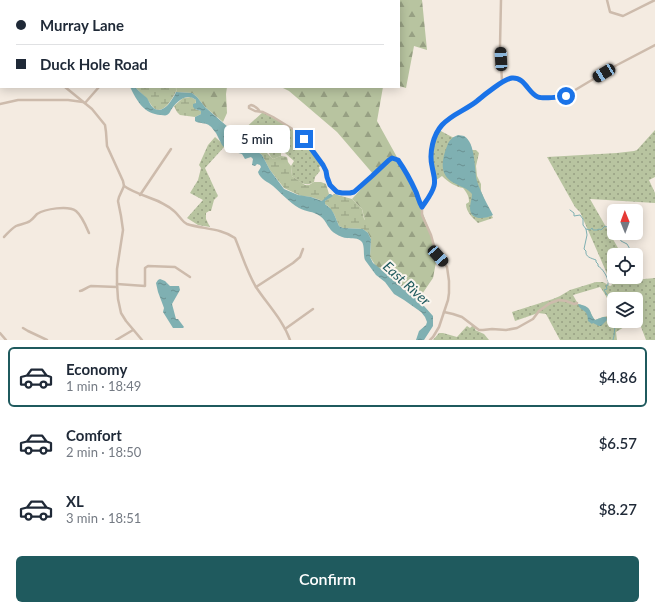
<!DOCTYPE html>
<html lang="en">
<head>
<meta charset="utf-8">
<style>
  :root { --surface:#fff; --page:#f2f2f3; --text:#1f2937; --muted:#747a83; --line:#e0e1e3; --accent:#1f5a5e }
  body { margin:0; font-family:Lato,sans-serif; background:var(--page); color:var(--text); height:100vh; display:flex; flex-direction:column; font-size:15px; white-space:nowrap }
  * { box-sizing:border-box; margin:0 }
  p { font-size:13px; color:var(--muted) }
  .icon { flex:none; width:22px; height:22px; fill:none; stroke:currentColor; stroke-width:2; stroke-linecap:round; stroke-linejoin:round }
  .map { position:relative; height:340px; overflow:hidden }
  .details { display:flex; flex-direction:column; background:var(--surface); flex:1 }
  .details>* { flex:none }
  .guide { position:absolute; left:0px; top:0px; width:400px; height:88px; box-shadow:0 2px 10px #0003; display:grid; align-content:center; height:88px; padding:0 16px; background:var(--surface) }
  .needle { width:26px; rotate:359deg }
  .fabs { position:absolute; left:607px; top:204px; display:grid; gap:8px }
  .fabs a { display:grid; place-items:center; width:36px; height:36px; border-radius:6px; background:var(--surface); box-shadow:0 2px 10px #0003; font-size:20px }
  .end { position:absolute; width:18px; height:18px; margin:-9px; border:5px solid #1a73e8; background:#fff; box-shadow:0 0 0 2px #fff }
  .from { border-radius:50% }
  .bubble { position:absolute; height:28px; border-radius:6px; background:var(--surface); box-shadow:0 2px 10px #0003; font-size:13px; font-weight:600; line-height:28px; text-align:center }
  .car { position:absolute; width:12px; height:24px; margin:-12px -6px; border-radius:5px; box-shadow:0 0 3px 1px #0007; background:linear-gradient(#222 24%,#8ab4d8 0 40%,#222 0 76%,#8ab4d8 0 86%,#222 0) }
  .guide b { display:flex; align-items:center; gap:14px; height:38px; font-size:15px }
  .guide b+b { border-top:1px solid var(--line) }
  .guide i { width:10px; height:10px; background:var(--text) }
  ul { padding:7px 0 0; list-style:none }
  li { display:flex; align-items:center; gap:12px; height:60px; margin:0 8px 6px; padding:0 8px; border:2px solid transparent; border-radius:6px }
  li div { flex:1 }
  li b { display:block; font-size:15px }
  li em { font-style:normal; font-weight:600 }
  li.current { border-color:var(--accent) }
  li>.icon { width:36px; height:36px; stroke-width:1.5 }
  .cta { display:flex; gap:8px; margin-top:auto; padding:8px 16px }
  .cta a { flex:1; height:46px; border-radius:6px; background:var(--accent); color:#fff; font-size:16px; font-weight:600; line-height:46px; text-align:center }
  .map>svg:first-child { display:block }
</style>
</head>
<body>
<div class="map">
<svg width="655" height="340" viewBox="0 0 655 340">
  <defs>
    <pattern id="grass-dots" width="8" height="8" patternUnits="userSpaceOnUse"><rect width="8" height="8" fill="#b8c4a0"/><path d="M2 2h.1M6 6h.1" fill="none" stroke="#97a083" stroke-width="1.8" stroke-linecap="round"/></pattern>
    <pattern id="forest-firs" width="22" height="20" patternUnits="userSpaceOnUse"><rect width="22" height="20" fill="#b8c4a0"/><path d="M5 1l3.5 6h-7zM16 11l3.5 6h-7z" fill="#97a083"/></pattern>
    <pattern id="wetland-marsh" width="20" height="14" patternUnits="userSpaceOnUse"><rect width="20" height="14" fill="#b8c4a0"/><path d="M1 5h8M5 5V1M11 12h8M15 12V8" fill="none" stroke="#97a083"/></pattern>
    <pattern id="water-ripples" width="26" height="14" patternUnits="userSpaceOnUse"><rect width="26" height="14" fill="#7fb0b2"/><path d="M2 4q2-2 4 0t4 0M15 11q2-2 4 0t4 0" fill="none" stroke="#699091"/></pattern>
  </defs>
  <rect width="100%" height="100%" fill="#f4ebe1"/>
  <g fill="url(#grass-dots)" fill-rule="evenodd">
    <path d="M 263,112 L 299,133 L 323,165 L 319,167 L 320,171 L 315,177 L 314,182 C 304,188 300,181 292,176 L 291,166 L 294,161 L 285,153 L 281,151 L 281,156 L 273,159 L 271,157 L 264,144 L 246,137 L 241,132 Z"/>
    <path d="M 439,130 L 467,145 L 472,150 L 476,150 L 479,153 L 476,166 L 477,176 L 481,184 L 481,191 L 486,204 L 493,218 L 478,223 C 473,218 466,212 466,204 L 469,202 C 469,196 467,193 463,188 C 456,187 448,182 442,176 L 435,181 L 432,161 L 433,147 Z"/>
    <path d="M 655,130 L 655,177 L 649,180 L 655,193 L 655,203 L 590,199 L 622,255 L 614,255 L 614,277 L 632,277 L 633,280 L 655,278 L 655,340 L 646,340 L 638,319 L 636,320 L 636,299 L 614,299 L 614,321 L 634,321 L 616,332 L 617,340 L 560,340 L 546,314 L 538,313 L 515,321 L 512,312 L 553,299 L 560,296 L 570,290 L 596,282 L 603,282 L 610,286 L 612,285 L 580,212 L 575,207 L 547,157 L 617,153 L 634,151 L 637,150 ZM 600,287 C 604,292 609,301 611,307 L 608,316 L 603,317 L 595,320 C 588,311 593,308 578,304 L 573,295 Z"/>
    <polygon points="215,137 225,146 205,168 218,196 214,200 211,211 209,211 206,213 206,219 210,227 198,225 187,218 203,200 190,193 198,180 201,168 199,165 208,145"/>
    <polygon points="473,325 476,328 475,330 484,334 489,340 433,340 439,333 443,333 457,337 467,326 470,328"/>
  </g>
  <g fill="url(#forest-firs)">
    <polygon points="127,0 422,0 427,50 414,46 406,88 399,86 399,1 128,1"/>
    <polygon points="174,87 227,87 226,94 227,113 223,122 205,107 197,97 192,93 176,92 177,89"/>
    <polygon points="281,87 383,87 377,121 398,159 410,179 422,207 422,211 431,235 437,257 433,278 418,300 391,277 377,268 370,257 371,239 368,233 362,209 352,199 374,175 337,132 289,91"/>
  </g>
  <g fill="url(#wetland-marsh)">
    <path d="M 135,87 L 174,87 L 177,89 C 174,96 165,114 155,109 C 152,107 149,101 147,99 C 143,94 138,91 135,87 Z"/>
    <polygon points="191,97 196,100 195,109 201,111 201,114 195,117 180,115 177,112 174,106 183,98"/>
    <polygon points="257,151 266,152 273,159 281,156 287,157 288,162 291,166 292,176 305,185 309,185 314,182 321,182 326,184 329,194 323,201 311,197 301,196 284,188 270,170 262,155"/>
    <polygon points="334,194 352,199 362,209 364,219 371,226 368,233 363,229 343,228 339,226 334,214 328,206 325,204 325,201"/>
  </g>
  <g fill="url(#water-ripples)">
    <path d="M 130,87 L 135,87 C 138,91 143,94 147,98 C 149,101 151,107 155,109 C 164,114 173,99 176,92 L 192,93 L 197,97 L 205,107 L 229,128 L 245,145 L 257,151 L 262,155 L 270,170 L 284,189 L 298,195 L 311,197 L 322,201 L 329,194 L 331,194 L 333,196 L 325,201 L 325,204 L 331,209 L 334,214 L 339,226 L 343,228 L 363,229 L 368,233 L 371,239 L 370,257 L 373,263 L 391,277 L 402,288 L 410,293 L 424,306 L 433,316 L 433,326 L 424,340 L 416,340 L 419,331 L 426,325 L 427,322 L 425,317 L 421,312 L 404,300 L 394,294 L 385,282 L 376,275 L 365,260 C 363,255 365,247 362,242 C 358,237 352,239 347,238 C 344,238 339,236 336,234 C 328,230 327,221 320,216 C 313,211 306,212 299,208 C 289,202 282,194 273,186 C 268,182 260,179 258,172 L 261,167 L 260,165 L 257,164 L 255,166 L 252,165 L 253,159 L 251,157 L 245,159 L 242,154 C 235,152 227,151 222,145 C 220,141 218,137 216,133 C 214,131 212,127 210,126 C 206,122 199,124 195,121 L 195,117 L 201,114 L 201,111 L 195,109 L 193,107 L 193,104 L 196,103 L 196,100 C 193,98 192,97 188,97 C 180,98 175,104 171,110 C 170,112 169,114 167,115 C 165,116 163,115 161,115 C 144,114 137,101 130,87 Z"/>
    <path d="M 458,135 C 459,135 463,136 464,136 C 476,143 474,169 477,181 C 480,191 488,206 493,215 C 485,219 470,221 470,208 C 470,203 472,199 472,194 C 467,188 463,188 456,184 C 440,177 441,163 446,149 C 449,141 450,138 458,135 Z"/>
    <polygon points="160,279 165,281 170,286 179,286 180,290 172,304 176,319 178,319 184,327 183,328 173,328 163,312 164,308 158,292 156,283 158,280"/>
    <path d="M 578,304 C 593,307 588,311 595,320 L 603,317 L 606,317 L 607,320 L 601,326 L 599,326 L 593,323 L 592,324 L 588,321 C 588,308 580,312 578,304 Z"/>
  </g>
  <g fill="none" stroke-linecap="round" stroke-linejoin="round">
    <g stroke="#7fb0b2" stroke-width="1">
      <path d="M 570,210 L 574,213 L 574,216 L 580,215 L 583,219 L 583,225 L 586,229 L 587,235 L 584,249 L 586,251 C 585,257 591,258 596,260 L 596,262 L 598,264 L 598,266 C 603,269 607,276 608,281"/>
      <polyline points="586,229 590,230 592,228 593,230 597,230 599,229 601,230 605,226 609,228 610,227 612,228 614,233"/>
      <polyline points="614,234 619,236 621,241 627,244 631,251 636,254"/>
      <polyline points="608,283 608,285 606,286 607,289 604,290 607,295 614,302"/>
      <polyline points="613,340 614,336 615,325 619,322 618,321"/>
    </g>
    <polyline stroke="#7fb0b2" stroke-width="3" points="27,0 27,1"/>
    <g stroke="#cdbbac" stroke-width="2.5">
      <polyline points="501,0 500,46 502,81"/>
      <polyline points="607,0 610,12 623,16 655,0"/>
      <polyline points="0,20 1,22"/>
      <polyline points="65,87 92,109 105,125 106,132 107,146 123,181 124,186 119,197 118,201 121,216 123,230 117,269 117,284 118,299 121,313 126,321 142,340"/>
      <polyline points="85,103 99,87"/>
      <polyline points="0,104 18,100 68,100 83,102"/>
      <path d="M 260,112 C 258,108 255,106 251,105 L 249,106 L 249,108 L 255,111 L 263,112 L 273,117 L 299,133 L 323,165 C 326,172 326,179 330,185 C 332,189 336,191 340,192 C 344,193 348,194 352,193 C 360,190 374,175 380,169 C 384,165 387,160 392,158 C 395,157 397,159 399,162 L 410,179 L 417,193 L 422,207"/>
      <path d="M 124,186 C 140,197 160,198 174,211 C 179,215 182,222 187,224 C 202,229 221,228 235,238 C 242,255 247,272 256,287 C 267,304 283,320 290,340"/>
      <polyline points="140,195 171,149"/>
      <path d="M 4,237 C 8,233 11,229 16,226 C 20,224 26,224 30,221 C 33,219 35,216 37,214 C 45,209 68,205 76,211 C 82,216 86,226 89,233"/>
      <polyline points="117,284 145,286 145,268 148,266 175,267 190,277"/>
      <polyline points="256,287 293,263 300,257 303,249"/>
      <path d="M 80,291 C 83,291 87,287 91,286 L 117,287"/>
      <polyline points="444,312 453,314 462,317 479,330 483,330 492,329 506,330 517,328 533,319 539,311 550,303 559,300 566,301 574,304 577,303"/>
      <polyline points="23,328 28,331 47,340"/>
      <polyline points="285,329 313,309"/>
      <polyline points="0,333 6,340"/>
      <polyline points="116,340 133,330"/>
      <polyline points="430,340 433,337 439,327 448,300 449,293 449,281 447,267 436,253 431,235 422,215 422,207 434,187 435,181 431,165 432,152 435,138 438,130 447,120 476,102 502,81 510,78 516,78 520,80 526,85 531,92 538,97 561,97 565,96 617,65 655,45"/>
    </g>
  </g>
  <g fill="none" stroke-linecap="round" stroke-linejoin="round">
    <path stroke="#1a73e8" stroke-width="5" d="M 304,139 L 323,165 L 326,171 L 327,177 L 330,185 L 337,192 L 342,193 L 350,193 L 354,192 L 372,176 L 389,160 L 392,158 L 398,160 C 405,170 411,181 416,192 C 418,197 419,202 422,207 C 426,201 432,194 434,186 C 436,179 433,173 432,166 C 429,153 433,135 442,125 C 452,114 466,110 477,101 C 484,95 504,79 512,78 C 525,77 528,93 538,97 C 543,99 560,97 566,96"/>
  </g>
  <g text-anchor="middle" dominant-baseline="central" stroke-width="4" stroke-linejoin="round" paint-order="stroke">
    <g font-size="14" font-style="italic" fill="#1f5a5e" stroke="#fbf5ee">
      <text transform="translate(407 283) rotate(42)">East River</text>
    </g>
  </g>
</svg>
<div class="fabs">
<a><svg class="needle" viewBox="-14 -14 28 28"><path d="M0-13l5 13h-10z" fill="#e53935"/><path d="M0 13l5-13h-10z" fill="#747a83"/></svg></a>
<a><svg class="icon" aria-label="locate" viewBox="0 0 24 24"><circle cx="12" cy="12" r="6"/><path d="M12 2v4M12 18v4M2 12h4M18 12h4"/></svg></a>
<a><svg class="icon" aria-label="layers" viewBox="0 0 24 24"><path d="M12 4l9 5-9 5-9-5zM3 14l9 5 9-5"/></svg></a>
</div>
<i class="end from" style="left:566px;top:96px"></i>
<i class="end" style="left:304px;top:139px"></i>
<div class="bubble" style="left:224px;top:125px;width:66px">5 min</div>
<i class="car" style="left:501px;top:59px;rotate:357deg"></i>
<i class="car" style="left:604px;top:73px;rotate:239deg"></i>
<i class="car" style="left:438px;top:256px;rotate:138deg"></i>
<div class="guide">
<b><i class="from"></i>Murray Lane</b>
<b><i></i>Duck Hole Road</b>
</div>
</div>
<section class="details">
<ul>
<li class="current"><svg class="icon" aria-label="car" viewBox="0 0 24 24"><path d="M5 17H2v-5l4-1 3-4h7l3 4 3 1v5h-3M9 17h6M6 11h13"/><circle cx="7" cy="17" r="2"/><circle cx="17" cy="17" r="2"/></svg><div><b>Economy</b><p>1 min · 18:49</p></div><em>$4.86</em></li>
<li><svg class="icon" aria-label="car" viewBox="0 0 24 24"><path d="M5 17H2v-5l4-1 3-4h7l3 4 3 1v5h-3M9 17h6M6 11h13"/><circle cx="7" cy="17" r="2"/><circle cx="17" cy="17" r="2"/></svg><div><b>Comfort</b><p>2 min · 18:50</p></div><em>$6.57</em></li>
<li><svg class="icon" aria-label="car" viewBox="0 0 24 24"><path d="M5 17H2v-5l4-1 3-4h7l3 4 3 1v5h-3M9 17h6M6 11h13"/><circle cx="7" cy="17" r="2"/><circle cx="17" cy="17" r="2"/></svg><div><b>XL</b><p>3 min · 18:51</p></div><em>$8.27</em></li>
</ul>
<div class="cta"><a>Confirm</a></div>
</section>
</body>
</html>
